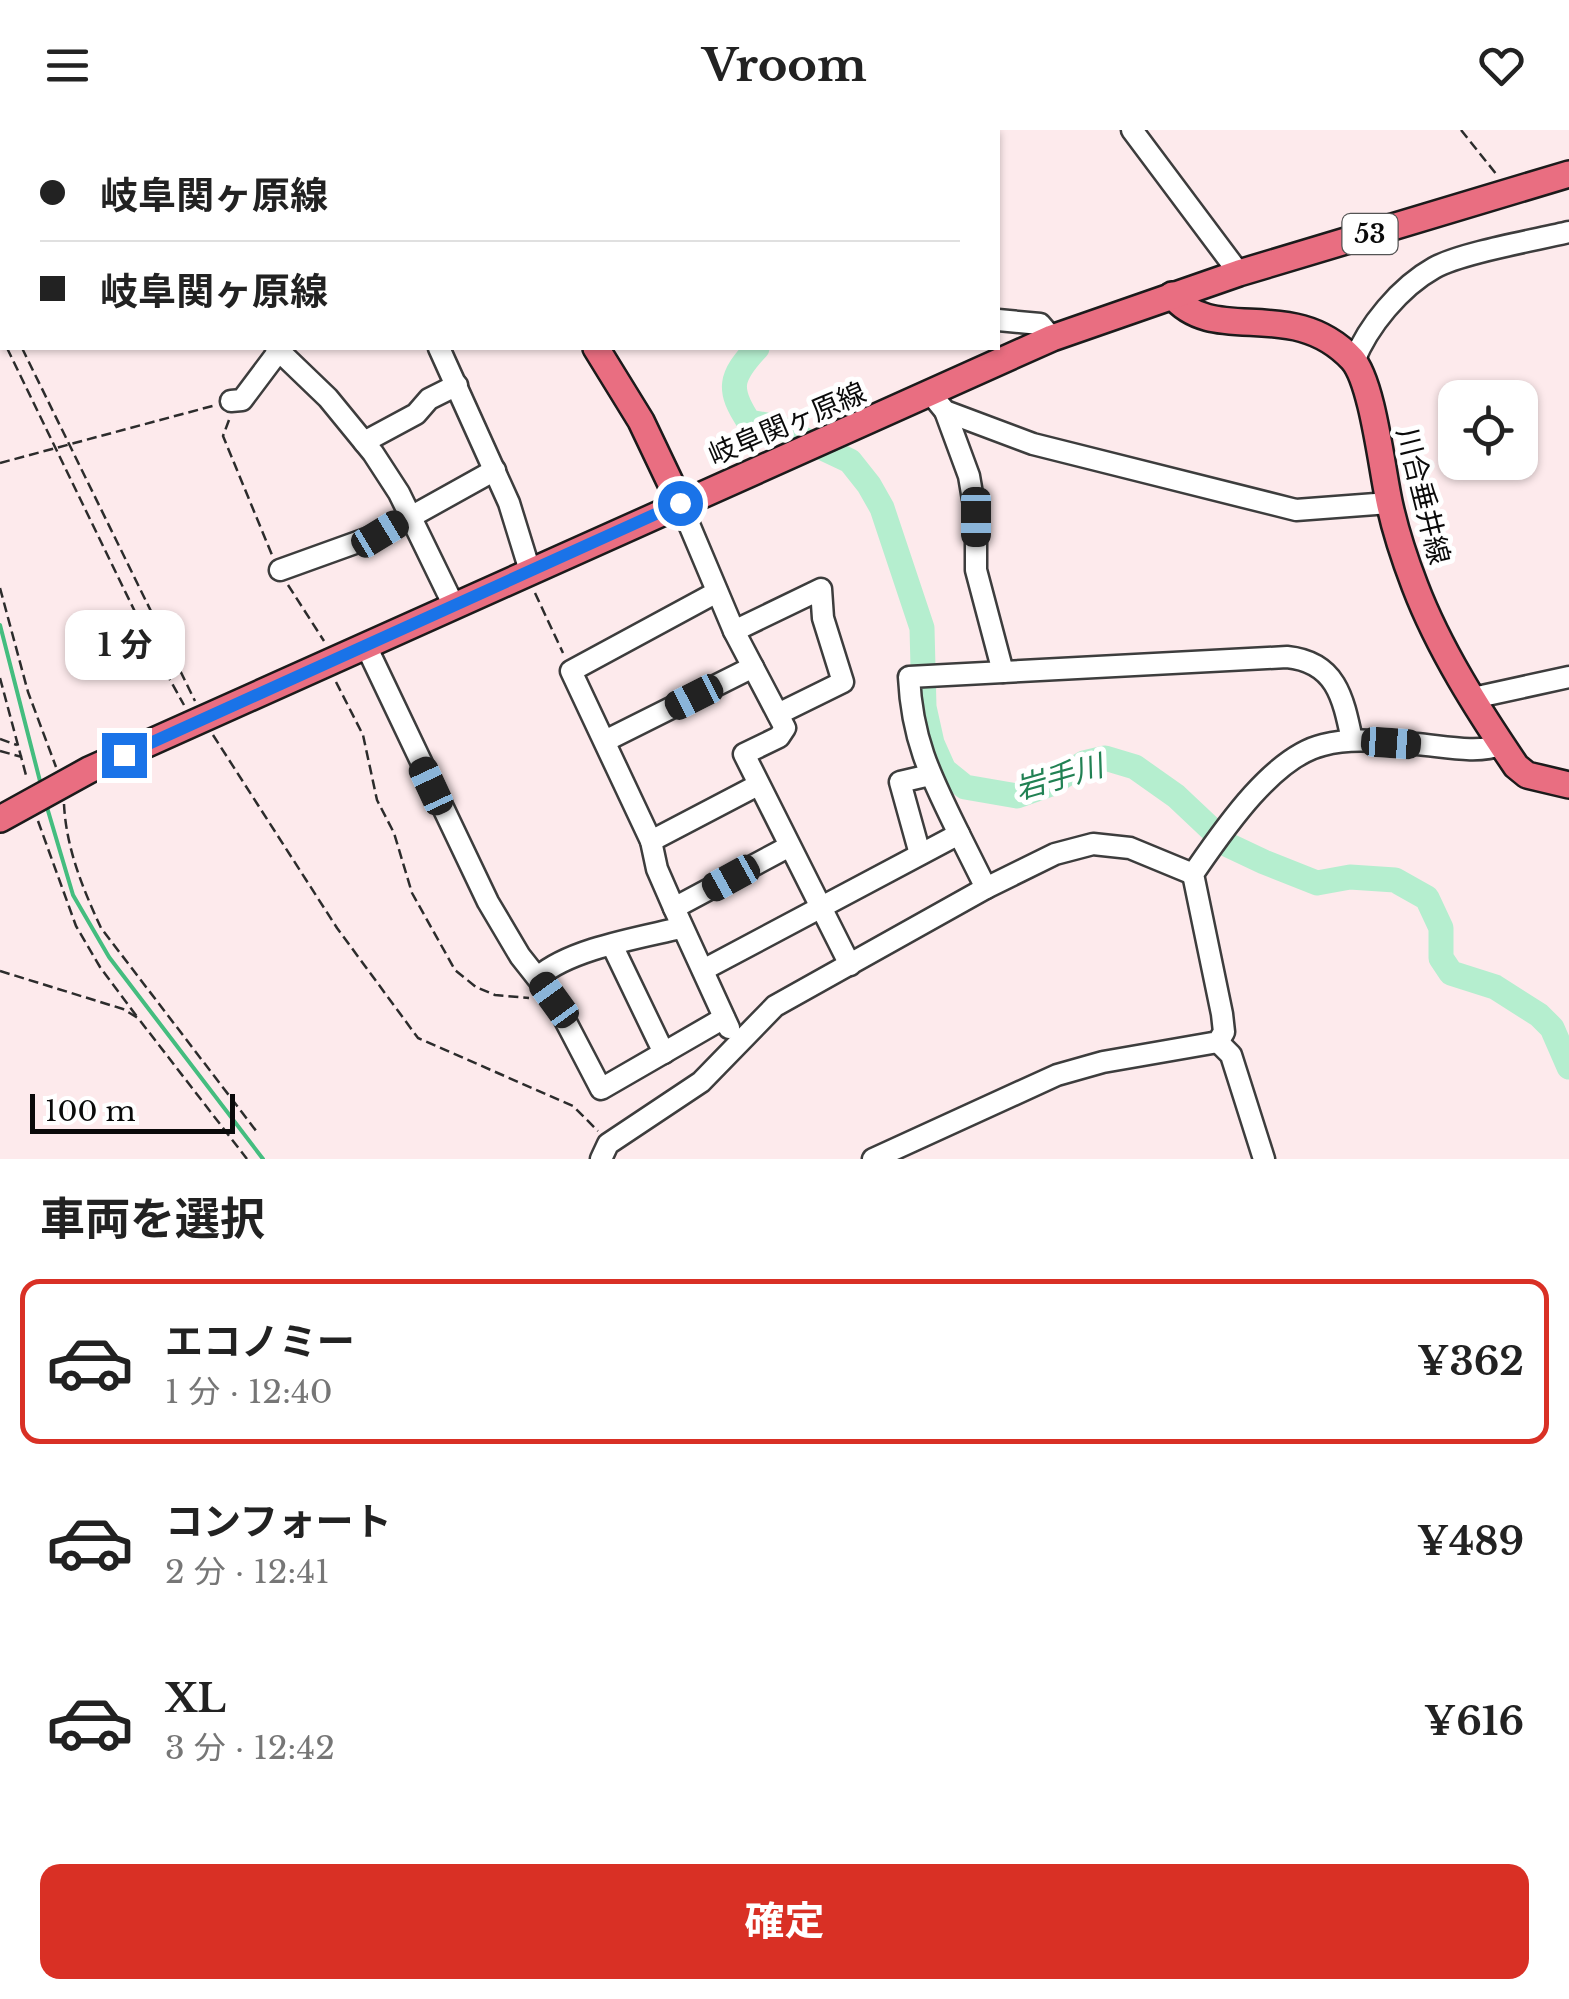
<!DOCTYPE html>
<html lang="ja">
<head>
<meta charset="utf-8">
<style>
  :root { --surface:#fff; --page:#f2f2f2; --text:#222; --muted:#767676; --line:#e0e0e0; --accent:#d93025 }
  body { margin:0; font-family:"Libre Baskerville","Noto Sans JP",serif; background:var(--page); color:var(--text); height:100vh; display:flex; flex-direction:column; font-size:38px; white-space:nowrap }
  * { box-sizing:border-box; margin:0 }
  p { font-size:32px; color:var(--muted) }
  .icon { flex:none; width:55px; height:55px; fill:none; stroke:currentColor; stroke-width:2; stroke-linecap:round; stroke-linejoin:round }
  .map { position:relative; height:1029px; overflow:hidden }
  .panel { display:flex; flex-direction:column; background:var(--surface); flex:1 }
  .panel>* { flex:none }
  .guide { position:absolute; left:0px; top:0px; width:1000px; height:220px; box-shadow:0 2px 8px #0004; display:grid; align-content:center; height:220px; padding:0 40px; background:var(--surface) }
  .controls { position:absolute; left:1438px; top:250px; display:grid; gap:20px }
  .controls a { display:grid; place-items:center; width:100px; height:100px; border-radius:20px; background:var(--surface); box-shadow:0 2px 8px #0004; font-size:50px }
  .scale { position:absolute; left:30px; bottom:25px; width:205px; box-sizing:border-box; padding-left:10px; border:5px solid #0a0a0a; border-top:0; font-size:28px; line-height:35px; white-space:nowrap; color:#0a0a0a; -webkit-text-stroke:8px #fff; paint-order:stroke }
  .end { position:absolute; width:45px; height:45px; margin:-22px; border:12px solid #1a73e8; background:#fff; box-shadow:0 0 0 5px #fff }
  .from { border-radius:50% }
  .bubble { position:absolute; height:70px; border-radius:20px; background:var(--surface); box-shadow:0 2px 8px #0004; font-size:32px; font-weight:700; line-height:70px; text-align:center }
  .car { position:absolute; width:30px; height:60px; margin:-30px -15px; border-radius:12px; box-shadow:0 0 8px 2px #0007; background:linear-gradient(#222 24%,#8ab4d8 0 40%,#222 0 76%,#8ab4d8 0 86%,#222 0) }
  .guide b { display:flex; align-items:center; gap:35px; height:95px; font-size:38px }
  .guide b+b { border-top:2px solid var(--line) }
  .guide i { width:25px; height:25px; background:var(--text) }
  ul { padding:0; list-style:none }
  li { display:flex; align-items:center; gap:30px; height:165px; margin:0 20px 15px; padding:0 20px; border:5px solid transparent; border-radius:20px }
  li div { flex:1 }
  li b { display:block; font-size:38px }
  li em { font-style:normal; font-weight:700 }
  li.active { border-color:var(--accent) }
  li>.icon { width:90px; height:90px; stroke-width:1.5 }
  h2 { padding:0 40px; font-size:45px; line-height:120px }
  .button { display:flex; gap:20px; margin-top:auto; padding:20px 40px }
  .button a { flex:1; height:115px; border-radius:20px; background:var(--accent); color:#fff; font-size:40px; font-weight:700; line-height:115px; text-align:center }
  header { display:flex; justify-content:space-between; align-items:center; height:130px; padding:0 40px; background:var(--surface); font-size:45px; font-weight:700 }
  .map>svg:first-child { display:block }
</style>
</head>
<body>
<header><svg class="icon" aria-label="menu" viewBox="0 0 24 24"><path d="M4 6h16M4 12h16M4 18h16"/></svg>Vroom<svg class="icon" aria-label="heart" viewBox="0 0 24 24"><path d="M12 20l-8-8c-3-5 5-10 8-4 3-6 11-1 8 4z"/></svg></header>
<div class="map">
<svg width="1569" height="1029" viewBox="0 0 1569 1029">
  <rect width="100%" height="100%" fill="#fdeaec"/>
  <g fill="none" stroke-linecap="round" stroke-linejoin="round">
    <g stroke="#44bd7f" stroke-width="4">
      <polyline points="0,495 41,655"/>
      <polyline points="46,674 73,765 109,827 263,1029"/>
    </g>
    <g stroke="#b5eecf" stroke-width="25">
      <polyline points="762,0 765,2"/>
      <path d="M 757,218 C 730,247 727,259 749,292 L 778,297 L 850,331 L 869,355 L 882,378 L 922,498 L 924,577 L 932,613 L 944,640 L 965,657 L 1017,666 L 1051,654 L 1084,633 L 1105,628 L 1135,637 L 1176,666 L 1228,715 L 1264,732 L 1317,753 L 1350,747 L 1395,750 L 1427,768 L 1441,798 L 1441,828 L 1451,843 L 1495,857 L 1539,885 L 1552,898 L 1569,937"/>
    </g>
    <g stroke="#3d3d3d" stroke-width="25">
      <g id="minor">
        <polyline points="10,0 12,2"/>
        <polyline points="537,0 537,2"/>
        <polyline points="829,0 830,2"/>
        <polyline points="1132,0 1239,143"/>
        <polyline points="998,190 1040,194 1052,208"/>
        <polyline points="276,218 328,268 373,323 399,363 454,476"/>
        <polyline points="439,218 509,373 530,441"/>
        <path d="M 1354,231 C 1368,196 1400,157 1434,138 C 1460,123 1536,110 1569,102"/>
        <polyline points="931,264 945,281 1033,314 1296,380 1389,373"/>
        <polyline points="231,271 242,270 278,222"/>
        <polyline points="945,281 969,346 976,387 976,440 1003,542"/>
        <polyline points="364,312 416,284 429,269 457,255"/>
        <polyline points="680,373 734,501 785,598 779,607 744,624 850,835"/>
        <polyline points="280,440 380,404 495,340"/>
        <polyline points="717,462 571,541 651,711 758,655"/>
        <polyline points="734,501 821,459 823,488 843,552 778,584"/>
        <polyline points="367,518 488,772 520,826 554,869 601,959 724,888"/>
        <polyline points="1473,568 1569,547"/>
        <polyline points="605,611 753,537"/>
        <path d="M 959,704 C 931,647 912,611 909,547 L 1287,527 C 1336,532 1343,567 1352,610"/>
        <polyline points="651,711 657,739 674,778"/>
        <polyline points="920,724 900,652 930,645"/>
        <polyline points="612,815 664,923"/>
        <polyline points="703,840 959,704 986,758"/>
        <path d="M 538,847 C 570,819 638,808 680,798"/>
        <polyline points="729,898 674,778 788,717"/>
        <polyline points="1218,912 1231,925 1264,1029"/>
        <polyline points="601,1029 608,1014 701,952 775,876 986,758 1055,724 1093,714 1130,718 1193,744"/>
        <path d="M 873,1029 L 1057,945 L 1103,932 L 1218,912 L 1224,902 L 1222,884 L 1193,744 C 1222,702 1272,627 1323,615 C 1354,607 1385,612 1416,614 C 1442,616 1477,624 1501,615"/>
      </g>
    </g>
    <g stroke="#1b1b1b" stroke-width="30">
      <g id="major">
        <polyline points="385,0 386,2"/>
        <path d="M 1172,165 C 1214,217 1292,165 1352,229 C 1373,252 1382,342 1390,376 C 1396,403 1405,430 1415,456 C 1439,519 1478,580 1516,636 L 1527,645 L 1569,655"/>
        <polyline points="596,218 641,291 680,373"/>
        <polyline points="0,689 89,640 1052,208 1239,143 1569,44"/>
      </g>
    </g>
    <g stroke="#2c2c2c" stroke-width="2.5" stroke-dasharray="10 5" stroke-linecap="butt">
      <polyline points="1461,0 1497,45"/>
      <polyline points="0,172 2,177"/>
      <polyline points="0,203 2,208"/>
      <polyline points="7,218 154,521 184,575"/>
      <polyline points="22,218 195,571"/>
      <polyline points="229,290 223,306 272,425"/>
      <polyline points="0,333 216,275"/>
      <polyline points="288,455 324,511"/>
      <polyline points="0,458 28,562 56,637"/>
      <polyline points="535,463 563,523"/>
      <polyline points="0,548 27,649"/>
      <polyline points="336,552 363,605 377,670 394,703 412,763 455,840 476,857 495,865 529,868"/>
      <polyline points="213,605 337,798 418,908 573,976 598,1001"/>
      <polyline points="0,609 17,615"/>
      <polyline points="0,621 22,627"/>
      <path d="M 64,674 C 66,718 83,759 101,798 L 257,1002"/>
      <polyline points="38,691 76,796 100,837 138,888"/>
      <polyline points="0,841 123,879 138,888 247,1029"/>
    </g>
    <use href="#minor" stroke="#fff" stroke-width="20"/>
    <use href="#major" stroke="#e96e81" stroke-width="25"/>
  </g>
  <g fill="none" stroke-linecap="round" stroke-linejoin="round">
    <polyline stroke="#1a73e8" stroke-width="12" points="124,625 680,373"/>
  </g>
  <g text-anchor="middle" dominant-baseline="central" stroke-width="10" stroke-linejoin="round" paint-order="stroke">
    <rect fill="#fff" stroke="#545454" stroke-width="2.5" x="1342.5" y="84" width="55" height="40" rx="8"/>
    <g font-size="25" font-weight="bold" fill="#0a0a0a">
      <text x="1370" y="104">53</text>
    </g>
    <g font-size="28" fill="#0a0a0a" stroke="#fff">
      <text transform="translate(787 294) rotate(-23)">岐阜関ヶ原線</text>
      <text transform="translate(1423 366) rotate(76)">川合垂井線</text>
    </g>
    <g font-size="30" font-style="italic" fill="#218153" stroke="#fff">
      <text transform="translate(1059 647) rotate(-16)">岩手川</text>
    </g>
  </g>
</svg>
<div class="controls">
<a><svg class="icon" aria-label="locate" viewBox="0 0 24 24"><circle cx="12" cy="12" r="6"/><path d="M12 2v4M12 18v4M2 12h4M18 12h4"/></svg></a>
</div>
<div class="scale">100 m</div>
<i class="end from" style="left:680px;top:373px"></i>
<i class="end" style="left:124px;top:625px"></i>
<div class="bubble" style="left:65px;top:480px;width:120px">1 分</div>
<i class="car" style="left:976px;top:387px;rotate:180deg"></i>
<i class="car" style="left:380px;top:404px;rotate:59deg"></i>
<i class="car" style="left:694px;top:567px;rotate:243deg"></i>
<i class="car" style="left:1391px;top:613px;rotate:94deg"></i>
<i class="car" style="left:431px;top:656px;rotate:335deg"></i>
<i class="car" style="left:731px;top:748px;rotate:241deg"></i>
<i class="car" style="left:554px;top:870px;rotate:324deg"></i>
<div class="guide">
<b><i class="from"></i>岐阜関ヶ原線</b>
<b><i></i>岐阜関ヶ原線</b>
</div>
</div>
<section class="panel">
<h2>車両を選択</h2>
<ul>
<li class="active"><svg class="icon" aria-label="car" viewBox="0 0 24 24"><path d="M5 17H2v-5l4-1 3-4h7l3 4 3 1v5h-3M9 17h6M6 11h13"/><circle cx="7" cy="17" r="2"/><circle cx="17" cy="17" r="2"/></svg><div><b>エコノミー</b><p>1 分 · 12:40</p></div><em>¥362</em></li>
<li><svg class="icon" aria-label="car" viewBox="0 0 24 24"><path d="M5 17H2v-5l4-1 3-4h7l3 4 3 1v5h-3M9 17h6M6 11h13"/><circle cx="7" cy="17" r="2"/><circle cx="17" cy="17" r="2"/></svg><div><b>コンフォート</b><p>2 分 · 12:41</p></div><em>¥489</em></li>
<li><svg class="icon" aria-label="car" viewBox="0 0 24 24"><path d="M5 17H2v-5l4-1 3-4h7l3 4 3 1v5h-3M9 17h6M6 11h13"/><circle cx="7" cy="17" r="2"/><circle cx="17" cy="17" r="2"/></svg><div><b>XL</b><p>3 分 · 12:42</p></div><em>¥616</em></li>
</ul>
<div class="button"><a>確定</a></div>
</section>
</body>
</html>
